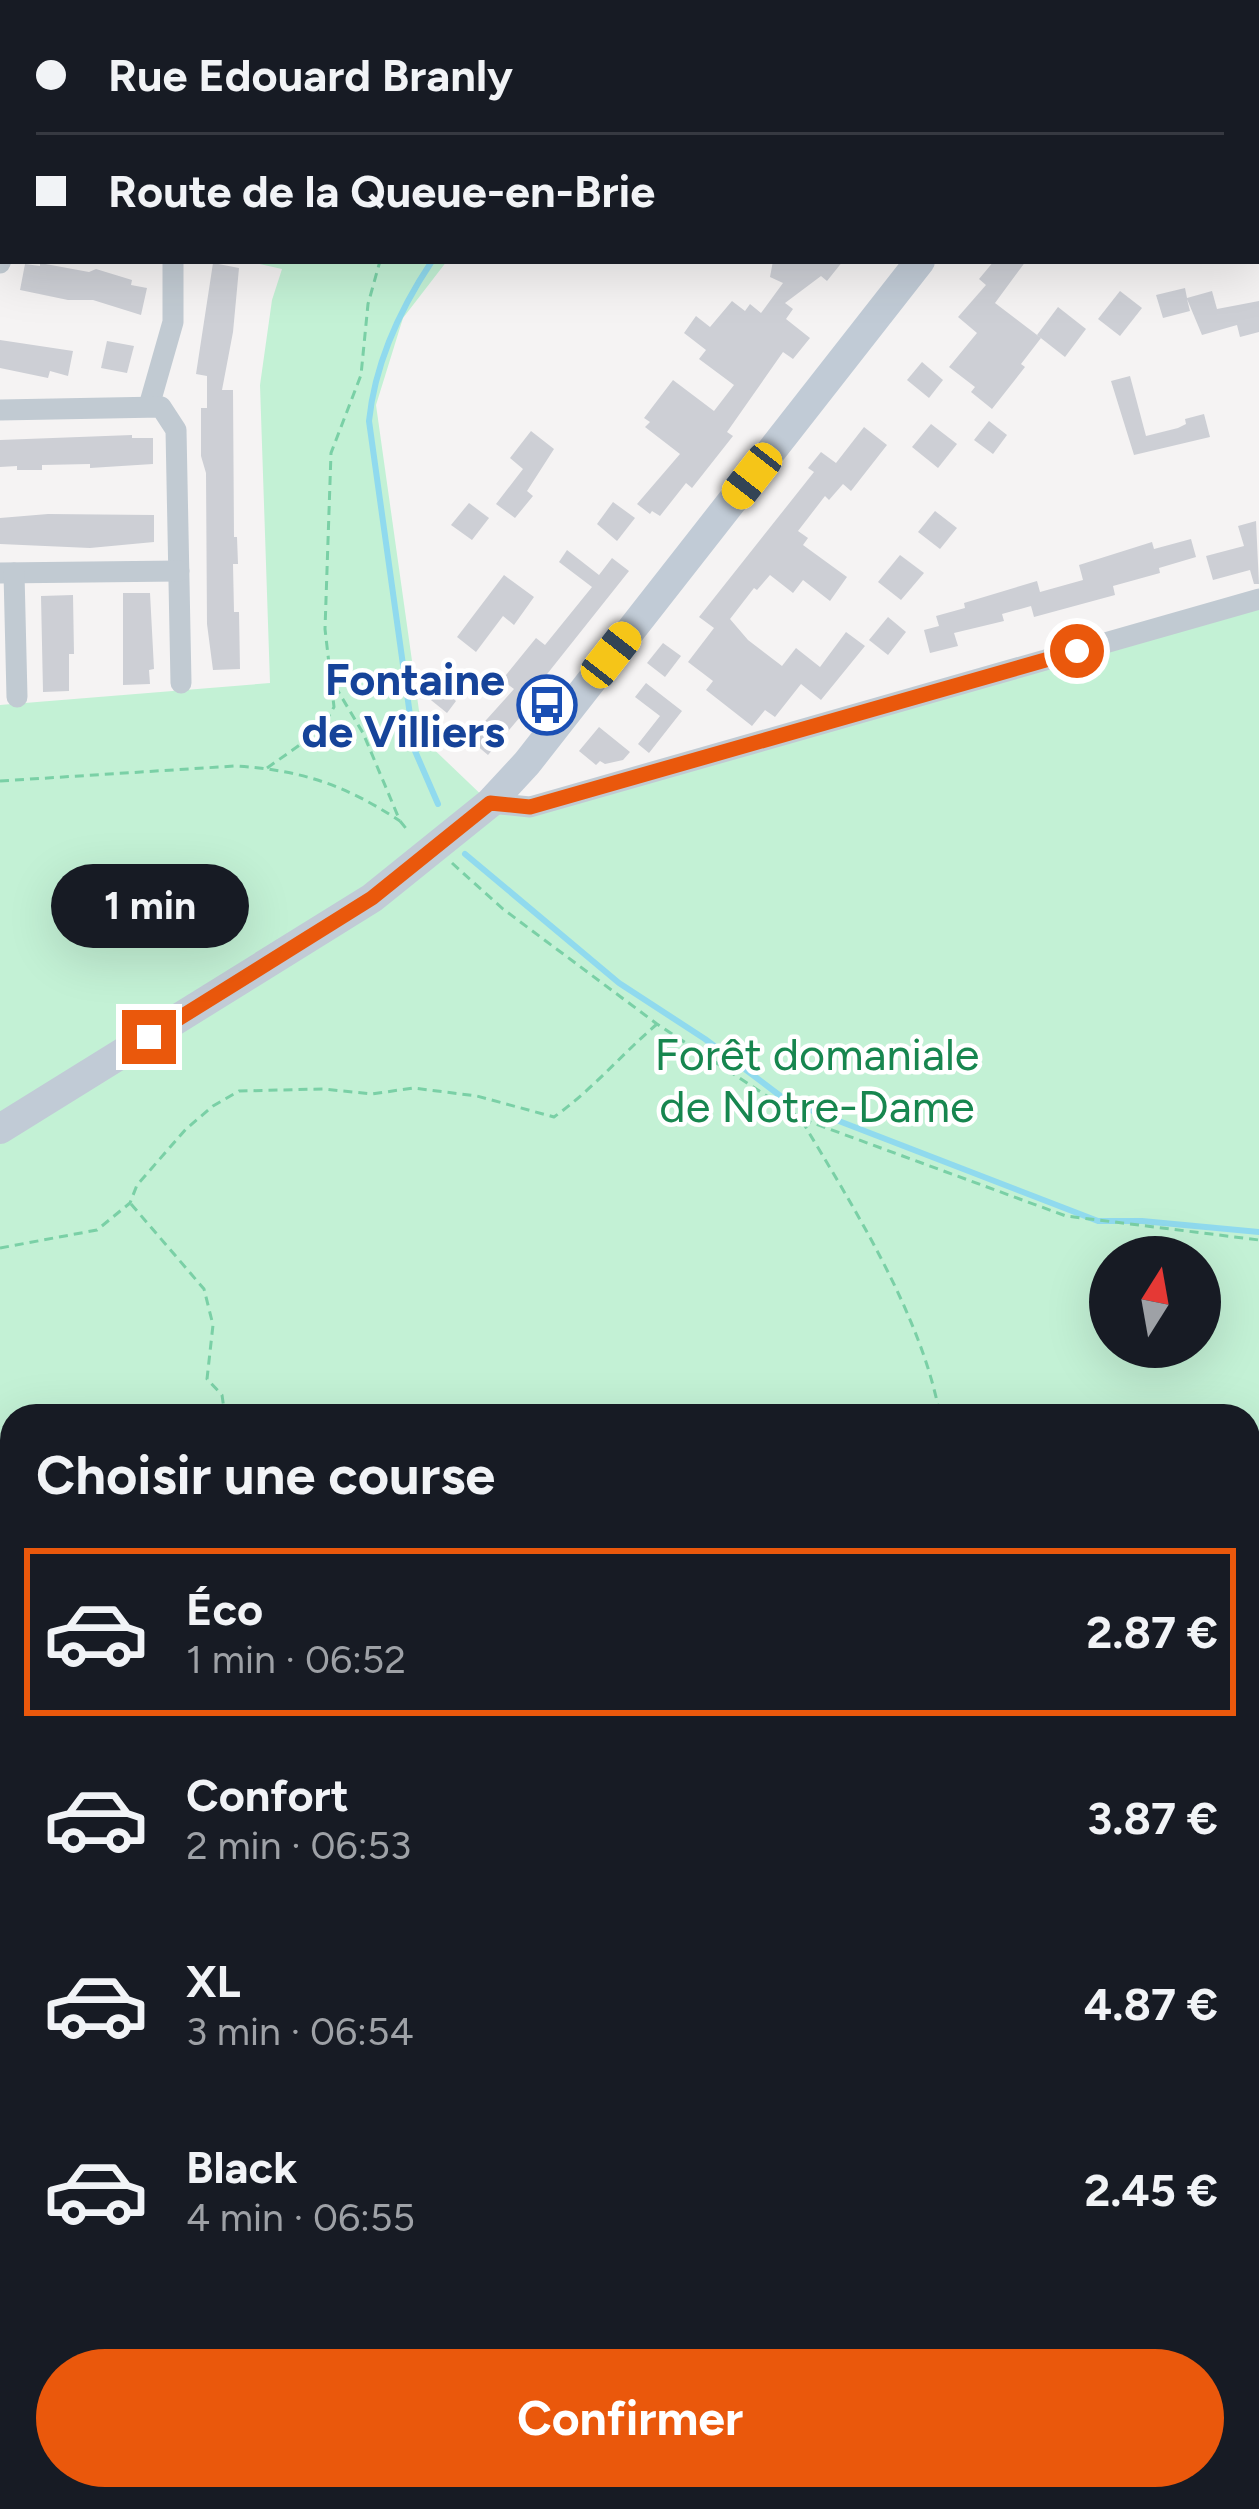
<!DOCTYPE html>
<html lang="fr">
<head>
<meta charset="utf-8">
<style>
  :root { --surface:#171b24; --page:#242831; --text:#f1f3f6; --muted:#9ea1a6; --line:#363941; --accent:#ea580c }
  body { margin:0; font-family:Figtree,sans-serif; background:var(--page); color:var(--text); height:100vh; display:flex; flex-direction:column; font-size:45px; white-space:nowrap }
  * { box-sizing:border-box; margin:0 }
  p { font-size:39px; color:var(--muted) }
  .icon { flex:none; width:66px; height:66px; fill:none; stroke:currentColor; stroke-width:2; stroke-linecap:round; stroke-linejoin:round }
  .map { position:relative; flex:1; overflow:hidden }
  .side { position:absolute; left:0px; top:1404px; width:1260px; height:1107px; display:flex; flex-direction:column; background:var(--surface); border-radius:36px 36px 0 0; box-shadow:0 12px 48px #0002 }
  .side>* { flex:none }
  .top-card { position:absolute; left:0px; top:0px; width:1260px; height:264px; box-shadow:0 12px 48px #0002; display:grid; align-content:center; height:264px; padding:0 36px; background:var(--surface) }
  .needle { width:78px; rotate:11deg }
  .fabs { position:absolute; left:1089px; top:1236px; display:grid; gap:24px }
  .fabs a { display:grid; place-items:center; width:132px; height:132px; border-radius:50%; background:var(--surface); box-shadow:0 12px 48px #0002; font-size:60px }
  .end { position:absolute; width:54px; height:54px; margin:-27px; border:15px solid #ea580c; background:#fff; box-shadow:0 0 0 6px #fff }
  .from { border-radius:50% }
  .bubble { position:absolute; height:84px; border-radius:42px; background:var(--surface); box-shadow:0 12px 48px #0002; font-size:39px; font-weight:700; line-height:84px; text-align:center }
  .car { position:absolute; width:36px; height:72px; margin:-36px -18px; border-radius:15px; box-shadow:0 0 9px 3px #0007; background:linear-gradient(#f5c518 24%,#345 0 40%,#f5c518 0 76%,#345 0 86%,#f5c518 0) }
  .top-card b { display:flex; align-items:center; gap:42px; height:114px; font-size:45px }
  .top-card b+b { border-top:3px solid var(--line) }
  .top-card i { width:30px; height:30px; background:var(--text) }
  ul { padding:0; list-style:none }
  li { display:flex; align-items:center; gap:36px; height:168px; margin:0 24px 18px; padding:0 12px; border:6px solid transparent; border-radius:0px }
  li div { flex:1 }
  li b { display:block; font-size:45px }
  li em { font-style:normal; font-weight:700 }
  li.active { border-color:var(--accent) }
  li>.icon { width:108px; height:108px; stroke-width:1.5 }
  h2 { padding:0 36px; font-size:54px; line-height:144px }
  .cta { display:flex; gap:24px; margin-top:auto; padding:24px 36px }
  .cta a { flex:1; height:138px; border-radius:72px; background:var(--accent); color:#fff; font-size:48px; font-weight:700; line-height:138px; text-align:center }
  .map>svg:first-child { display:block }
</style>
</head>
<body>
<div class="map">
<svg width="1259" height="2509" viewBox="0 0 1259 2509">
  <rect width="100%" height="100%" fill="#f5f3f3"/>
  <path fill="#c3f1d5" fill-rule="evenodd" d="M 246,261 L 447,261 L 403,318 L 376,405 L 423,739 L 490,803 L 528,811 L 1259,606 L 1259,2509 L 0,2509 L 0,1933 L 12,1941 L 12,2499 L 1248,2499 L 1248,1416 L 12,1416 L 12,1907 L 0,1815 L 0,705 L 270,683 L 260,385 L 272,300 L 282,269 ZM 1110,1257 L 1200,1257 L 1200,1347 L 1110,1347 Z"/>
  <polygon fill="#90daee" points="12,2246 12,2373 7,2398 12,2421 12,2499 33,2499 36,2509 1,2509 0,2504 0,2268"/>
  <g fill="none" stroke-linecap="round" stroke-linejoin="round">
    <g stroke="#90daee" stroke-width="6">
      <polyline points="599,3 601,0"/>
      <path d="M 432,261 C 400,309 375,363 369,421 L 415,751 L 438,804"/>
      <polyline points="465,854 619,983 705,1039 787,1101 1098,1221 1142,1221 1259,1232"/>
    </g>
  </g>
  <g fill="#cdcfd5">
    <polygon points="773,261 843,261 827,281 821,276 785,303 793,309 786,319 810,338 793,359 783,352 727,432 733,436 692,488 686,483 660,516 652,511 650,514 637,504 680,454 645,427 650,422 644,418 673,380 714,411 734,385 699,359 706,350 684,333 696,316 710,327 732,301 745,311 750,304 761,313 783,283 770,277"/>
    <polygon points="994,261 1026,261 995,303 1041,338 1021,364 1025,367 992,409 971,392 975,387 949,367 977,333 958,317 986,285 979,279"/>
    <polygon points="40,263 89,272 96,269 132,280 131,285 147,288 141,315 93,300 68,300 20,290 25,264 40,266"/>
    <polygon points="213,263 239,268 233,332 222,390 233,390 234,537 237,537 238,564 233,564 234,612 239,612 240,669 213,670 207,624 206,473 201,456 201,408 207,408 207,376 196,374"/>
    <polygon points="1185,288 1187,298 1212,291 1217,309 1259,301 1259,332 1240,337 1237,325 1202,335 1187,299 1190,311 1163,318 1156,295"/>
    <polygon points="1120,291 1142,308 1120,336 1098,319"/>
    <polygon points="1058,307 1086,329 1065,357 1037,335"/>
    <polygon points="0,340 73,351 68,376 50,371 48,378 0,368"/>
    <polygon points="107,341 134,346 127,373 101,368"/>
    <polygon points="922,362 943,380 929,398 907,380"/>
    <polygon points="1130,376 1146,436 1178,428 1186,424 1185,419 1204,414 1210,437 1134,455 1111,381"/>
    <polygon points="989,421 1007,435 993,454 974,440"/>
    <polygon points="931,424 957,444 938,468 912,447"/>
    <polygon points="864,427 887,445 851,491 843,484 829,500 825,496 798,531 808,538 803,545 847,577 830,601 803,580 793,593 770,575 757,590 754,588 730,619 748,640 782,666 796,648 820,667 846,632 865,646 821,700 801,684 775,717 765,710 752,726 706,690 713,681 688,662 714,628 699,617 814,472 808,468 821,452 836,463"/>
    <polygon points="531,431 554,449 527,491 533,496 515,518 496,504 523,469 510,458"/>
    <polygon points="132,435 132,438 153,438 153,464 90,468 90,464 42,465 42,470 17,470 17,466 0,467 0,440"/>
    <polygon points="613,502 635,518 617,541 597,524"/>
    <polygon points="469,503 489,518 472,540 451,525"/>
    <polygon points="935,511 957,528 940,549 918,532"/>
    <polygon points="48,514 154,515 154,542 90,548 0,544 0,518"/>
    <polygon points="1256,521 1259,584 1254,584 1250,570 1213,580 1206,556 1244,546 1238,526"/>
    <polygon points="1191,539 1196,557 1159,568 1160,573 1113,586 1115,595 1034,617 1031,606 1002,614 1004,621 954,633 958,646 930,653 924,630 939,626 936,616 965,608 964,603 1037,581 1040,592 1083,580 1079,565 1152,542 1154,549"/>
    <polygon points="567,550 599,575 612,558 629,571 532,693 537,697 488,755 469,739 514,689 502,680 536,638 545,645 592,587 559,562"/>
    <polygon points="900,555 924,573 901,600 878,582"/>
    <polygon points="504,575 534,597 514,625 503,616 476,652 457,637"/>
    <polygon points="123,593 150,593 154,669 149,670 150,684 123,685"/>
    <polygon points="73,595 74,654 69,654 69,691 43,692 41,596"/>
    <polygon points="888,617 906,632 888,655 869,640"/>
    <polygon points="663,643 681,656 665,677 647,663"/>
    <polygon points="425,676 456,701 447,713 416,688"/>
    <polygon points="646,683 682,711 649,753 638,744 660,716 635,697"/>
    <polygon points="599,727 630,752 623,760 605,764 600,761 596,765 579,751"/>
  </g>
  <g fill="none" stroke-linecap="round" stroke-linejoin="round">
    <g stroke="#7ad0a6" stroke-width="3" stroke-dasharray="9 6" stroke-linecap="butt">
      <polyline points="520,3 521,0"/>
      <polyline points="335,686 363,733 400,821 409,832"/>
      <polyline points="267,768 321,730 334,707 325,629 331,453 361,375 368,304 380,261"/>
      <path d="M 0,781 L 235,766 C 302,770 345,785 400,821"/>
      <polyline points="452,863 503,909 657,1024 802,1119 1066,1216 1259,1240"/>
      <path d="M 802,1121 C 854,1208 922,1316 940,1416"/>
      <polyline points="131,1204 204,1289 213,1325 207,1379 222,1395 225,1416"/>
      <path d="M 0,1248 L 97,1230 L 130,1203 L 137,1185 L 186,1129 L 213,1106 L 239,1091 L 323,1089 L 372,1094 L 413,1088 L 477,1096 L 554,1117 C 592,1090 622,1054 657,1024"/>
      <polyline points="0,1969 12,1977"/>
      <polyline points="0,2046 12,2062"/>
      <polyline points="1248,2135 1259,2160"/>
      <polyline points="48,2499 50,2509"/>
      <polyline points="573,2509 576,2499"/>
      <polyline points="1062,2509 1062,2499"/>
    </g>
    <g stroke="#c1cad2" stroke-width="21">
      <polyline points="110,0 111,3"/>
      <polyline points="835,0 837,3"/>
      <polyline points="295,3 296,0"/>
      <polyline points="0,21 3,22"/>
      <polyline points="1257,166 1259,166"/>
      <polyline points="0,263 3,254"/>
      <polyline points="149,406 173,322 173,261"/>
      <polyline points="0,410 161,407 176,430 181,683"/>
      <polyline points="0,573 179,571"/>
      <polyline points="14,573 17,697"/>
      <polyline points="490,803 530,807 1259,599"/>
    </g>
    <g stroke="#c1cbd6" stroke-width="30">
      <polyline points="1120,3 1122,0"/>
      <polyline points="0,1129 372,898 490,803 527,763 920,261"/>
      <polyline points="0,1933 12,1941"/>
      <polyline points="1248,2449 1259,2453"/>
    </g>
  </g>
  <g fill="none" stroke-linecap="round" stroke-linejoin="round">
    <polyline stroke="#ea580c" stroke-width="15" points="149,1037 372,898 490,803 530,807 1077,651"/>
  </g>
  <defs>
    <g id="bus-ring" transform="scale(3)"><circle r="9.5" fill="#fff" stroke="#1a4fb4" stroke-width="1.5"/><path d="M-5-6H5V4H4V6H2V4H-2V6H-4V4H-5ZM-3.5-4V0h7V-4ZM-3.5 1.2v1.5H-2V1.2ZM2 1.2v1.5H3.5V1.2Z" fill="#1a4fb4"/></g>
  </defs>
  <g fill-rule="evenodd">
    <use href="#bus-ring" x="547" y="705"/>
  </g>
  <g text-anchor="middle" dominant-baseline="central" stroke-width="9" stroke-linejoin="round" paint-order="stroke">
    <g font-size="45" font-weight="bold" fill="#164399" stroke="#fff" text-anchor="end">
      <text x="505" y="679">Fontaine<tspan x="505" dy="52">de Villiers</tspan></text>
    </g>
    <g font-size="45" fill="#17864f" stroke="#fff">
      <text x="817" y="1054">Forêt domaniale<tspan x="817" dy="52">de Notre-Dame</tspan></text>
    </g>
  </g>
</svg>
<div class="fabs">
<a><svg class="needle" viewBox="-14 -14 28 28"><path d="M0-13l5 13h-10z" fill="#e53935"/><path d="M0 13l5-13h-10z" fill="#9ea1a6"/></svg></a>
</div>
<i class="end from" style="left:1077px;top:651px"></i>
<i class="end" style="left:149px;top:1037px"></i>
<div class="bubble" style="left:51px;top:864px;width:198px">1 min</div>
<i class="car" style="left:752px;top:476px;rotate:218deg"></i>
<i class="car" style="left:611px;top:655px;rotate:38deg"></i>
<div class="top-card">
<b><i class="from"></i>Rue Edouard Branly</b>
<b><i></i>Route de la Queue-en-Brie</b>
</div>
<section class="side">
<h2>Choisir une course</h2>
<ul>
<li class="active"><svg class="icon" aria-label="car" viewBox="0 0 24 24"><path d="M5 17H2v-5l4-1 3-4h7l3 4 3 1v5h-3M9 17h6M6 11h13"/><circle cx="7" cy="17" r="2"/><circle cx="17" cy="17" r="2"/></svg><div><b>Éco</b><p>1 min · 06:52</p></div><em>2.87 €</em></li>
<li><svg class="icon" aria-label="car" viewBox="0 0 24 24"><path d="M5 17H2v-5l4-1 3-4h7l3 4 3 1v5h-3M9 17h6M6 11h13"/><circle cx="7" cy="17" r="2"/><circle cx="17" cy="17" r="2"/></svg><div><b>Confort</b><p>2 min · 06:53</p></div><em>3.87 €</em></li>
<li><svg class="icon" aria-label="car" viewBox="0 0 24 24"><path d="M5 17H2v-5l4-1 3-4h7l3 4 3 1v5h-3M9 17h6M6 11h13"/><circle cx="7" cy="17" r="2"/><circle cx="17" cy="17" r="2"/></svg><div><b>XL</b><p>3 min · 06:54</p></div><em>4.87 €</em></li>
<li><svg class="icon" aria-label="car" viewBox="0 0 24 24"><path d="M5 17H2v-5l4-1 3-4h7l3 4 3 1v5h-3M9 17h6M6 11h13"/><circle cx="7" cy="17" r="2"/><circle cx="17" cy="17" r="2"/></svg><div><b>Black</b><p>4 min · 06:55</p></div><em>2.45 €</em></li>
</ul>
<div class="cta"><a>Confirmer</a></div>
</section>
</div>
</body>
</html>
